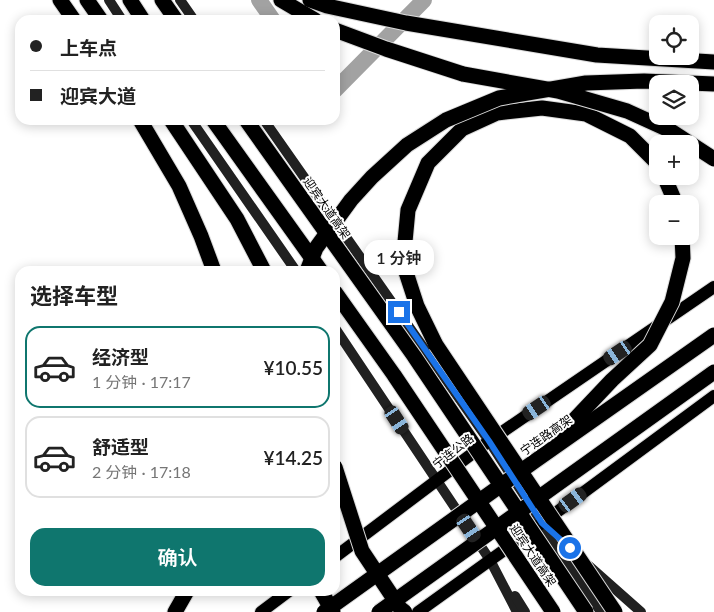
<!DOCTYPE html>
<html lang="zh">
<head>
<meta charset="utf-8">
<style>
  :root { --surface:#fff; --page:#f6f6f6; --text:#222; --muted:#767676; --line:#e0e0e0; --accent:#0f766e }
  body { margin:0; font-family:Lato,"Noto Sans SC",sans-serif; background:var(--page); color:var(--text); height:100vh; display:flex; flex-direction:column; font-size:19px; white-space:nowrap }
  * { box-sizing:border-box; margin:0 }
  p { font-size:16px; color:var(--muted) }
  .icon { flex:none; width:28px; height:28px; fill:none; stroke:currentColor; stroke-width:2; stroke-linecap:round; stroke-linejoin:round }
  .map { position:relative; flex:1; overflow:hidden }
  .panel { position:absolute; left:15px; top:266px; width:325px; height:330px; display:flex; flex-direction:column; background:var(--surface); border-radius:15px; box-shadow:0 2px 12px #0003 }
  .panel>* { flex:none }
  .top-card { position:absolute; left:15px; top:15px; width:325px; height:110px; border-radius:15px; box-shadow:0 2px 12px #0003; display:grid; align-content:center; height:110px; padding:0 15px; background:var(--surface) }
  .controls { position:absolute; left:649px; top:15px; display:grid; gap:10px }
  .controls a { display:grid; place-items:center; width:50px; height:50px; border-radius:10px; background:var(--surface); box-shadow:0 2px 12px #0003; font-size:25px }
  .end { position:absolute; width:22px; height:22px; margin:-11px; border:6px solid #1a73e8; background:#fff; box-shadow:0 0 0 2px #fff }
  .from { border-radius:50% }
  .bubble { position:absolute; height:35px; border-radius:15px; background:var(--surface); box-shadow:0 2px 12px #0003; font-size:16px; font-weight:600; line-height:35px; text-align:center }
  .car { position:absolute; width:15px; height:30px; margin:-15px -8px; border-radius:6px; box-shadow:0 0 4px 1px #0007; background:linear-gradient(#222 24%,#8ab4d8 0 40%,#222 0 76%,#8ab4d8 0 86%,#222 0) }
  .top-card b { display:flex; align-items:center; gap:18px; height:48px; font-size:19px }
  .top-card b+b { border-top:1px solid var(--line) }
  .top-card i { width:12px; height:12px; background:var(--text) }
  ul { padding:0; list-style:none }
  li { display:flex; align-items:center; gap:15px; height:82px; margin:0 10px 8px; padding:0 5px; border:2px solid var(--line); border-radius:15px }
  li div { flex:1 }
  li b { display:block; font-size:19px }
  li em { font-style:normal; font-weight:600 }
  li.on { border-color:var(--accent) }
  li>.icon { width:45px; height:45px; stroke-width:1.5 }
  h2 { padding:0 15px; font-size:22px; line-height:60px }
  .cta { display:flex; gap:10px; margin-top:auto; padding:10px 15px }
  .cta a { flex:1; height:58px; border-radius:15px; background:var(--accent); color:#fff; font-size:20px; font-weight:600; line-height:58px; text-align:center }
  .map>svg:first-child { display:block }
</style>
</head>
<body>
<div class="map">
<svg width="714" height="612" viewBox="0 0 714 612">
  <rect width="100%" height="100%" fill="#fff"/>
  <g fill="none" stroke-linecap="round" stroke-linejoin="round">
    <g stroke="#a2a2a2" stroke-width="16">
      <polyline points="259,0 273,20"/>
      <polyline points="335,90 424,0"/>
    </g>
    <g stroke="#dbdbdb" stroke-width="14">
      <g id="primary">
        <polyline points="335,557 489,441 714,287"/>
        <polyline points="261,612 289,591"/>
        <polyline points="418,612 542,523 714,396"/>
      </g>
    </g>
    <g stroke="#dbdbdb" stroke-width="17">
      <g id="highway">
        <polyline points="60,0 74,20"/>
        <polyline points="87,0 101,20"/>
        <polyline points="130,0 143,20"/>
        <polyline points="162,0 176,20"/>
        <polyline points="281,0 315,20"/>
        <polyline points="310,0 327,6 406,23 597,55 714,62"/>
        <polyline points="335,30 386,49 463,74"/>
        <polyline points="140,120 179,186 201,236 214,271"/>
        <polyline points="171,120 237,219 264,271"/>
        <polyline points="664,176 676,204"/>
        <polyline points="436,345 417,306 403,263 408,210 428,163 462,129 497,113 542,108 586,114 630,136 658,164"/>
        <polyline points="175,612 187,591"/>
      </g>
    </g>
    <g stroke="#212121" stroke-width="10">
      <polyline points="109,0 122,20"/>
      <polyline points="180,0 194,20"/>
      <polyline points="191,120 296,271"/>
      <polyline points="264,120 489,441 542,523 601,612"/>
      <polyline points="335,328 490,560 517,612"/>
      <polyline points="589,566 641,612"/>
      <polyline points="515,596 525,612"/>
    </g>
    <use href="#primary" stroke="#000" stroke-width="12"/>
    <use href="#highway" stroke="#000" stroke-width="15"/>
    <g stroke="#dbdbdb" stroke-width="17" stroke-linecap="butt">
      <g id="highway-bridge">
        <polyline points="463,74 558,91 627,111 671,131 714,159"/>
        <polyline points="213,120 321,271"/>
        <polyline points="246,120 414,356 586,612"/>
        <polyline points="307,271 316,248 351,200 372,177 407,145 446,120 499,98 586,83 644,81 714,84"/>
        <polyline points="335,292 394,375 553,612"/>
        <polyline points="436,345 615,612"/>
        <polyline points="558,437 612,380 650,345 672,302 683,258 682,236"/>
        <polyline points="335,467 362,551 400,608 405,612"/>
        <polyline points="321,591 333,612"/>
        <polyline points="324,612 535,461 714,335"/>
        <polyline points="379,612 714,372"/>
      </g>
    </g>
    <use href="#highway-bridge" stroke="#000" stroke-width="15"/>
  </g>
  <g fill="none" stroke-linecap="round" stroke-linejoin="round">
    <polyline stroke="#1a73e8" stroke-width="6" points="399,312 489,441 542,523 570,548"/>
  </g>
  <g text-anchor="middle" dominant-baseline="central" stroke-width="4" stroke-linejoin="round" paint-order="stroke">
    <g font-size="12" fill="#000" stroke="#fff">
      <text transform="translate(327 208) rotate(55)">迎宾大道高架</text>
      <text transform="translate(546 435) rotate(-35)">宁连路高架</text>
      <text transform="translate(453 451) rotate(-38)">宁连公路</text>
      <text transform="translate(533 555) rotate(56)">迎宾大道高架</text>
    </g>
  </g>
</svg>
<div class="controls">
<a><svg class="icon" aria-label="locate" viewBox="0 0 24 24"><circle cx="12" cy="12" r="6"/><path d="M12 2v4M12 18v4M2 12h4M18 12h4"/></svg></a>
<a><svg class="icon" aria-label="layers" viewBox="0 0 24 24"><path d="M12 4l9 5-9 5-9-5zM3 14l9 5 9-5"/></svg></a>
<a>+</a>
<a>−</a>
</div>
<i class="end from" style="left:570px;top:548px"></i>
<i class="end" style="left:399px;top:312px"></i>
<div class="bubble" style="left:364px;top:240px;width:70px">1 分钟</div>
<i class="car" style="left:618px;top:353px;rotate:236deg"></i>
<i class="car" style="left:537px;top:408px;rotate:236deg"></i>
<i class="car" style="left:397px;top:420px;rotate:147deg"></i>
<i class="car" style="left:573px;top:500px;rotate:54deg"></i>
<i class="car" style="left:469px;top:528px;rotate:146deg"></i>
<div class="top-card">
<b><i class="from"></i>上车点</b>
<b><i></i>迎宾大道</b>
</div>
<section class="panel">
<h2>选择车型</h2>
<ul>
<li class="on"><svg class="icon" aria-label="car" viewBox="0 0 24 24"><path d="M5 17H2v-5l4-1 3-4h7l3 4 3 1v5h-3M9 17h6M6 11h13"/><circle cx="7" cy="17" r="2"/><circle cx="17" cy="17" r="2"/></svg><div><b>经济型</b><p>1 分钟 · 17:17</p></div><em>¥10.55</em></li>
<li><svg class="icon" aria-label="car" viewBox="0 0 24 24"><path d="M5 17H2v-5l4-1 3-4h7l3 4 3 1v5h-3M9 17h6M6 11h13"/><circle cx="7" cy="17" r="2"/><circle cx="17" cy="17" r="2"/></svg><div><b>舒适型</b><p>2 分钟 · 17:18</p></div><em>¥14.25</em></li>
</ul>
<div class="cta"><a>确认</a></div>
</section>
</div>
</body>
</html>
